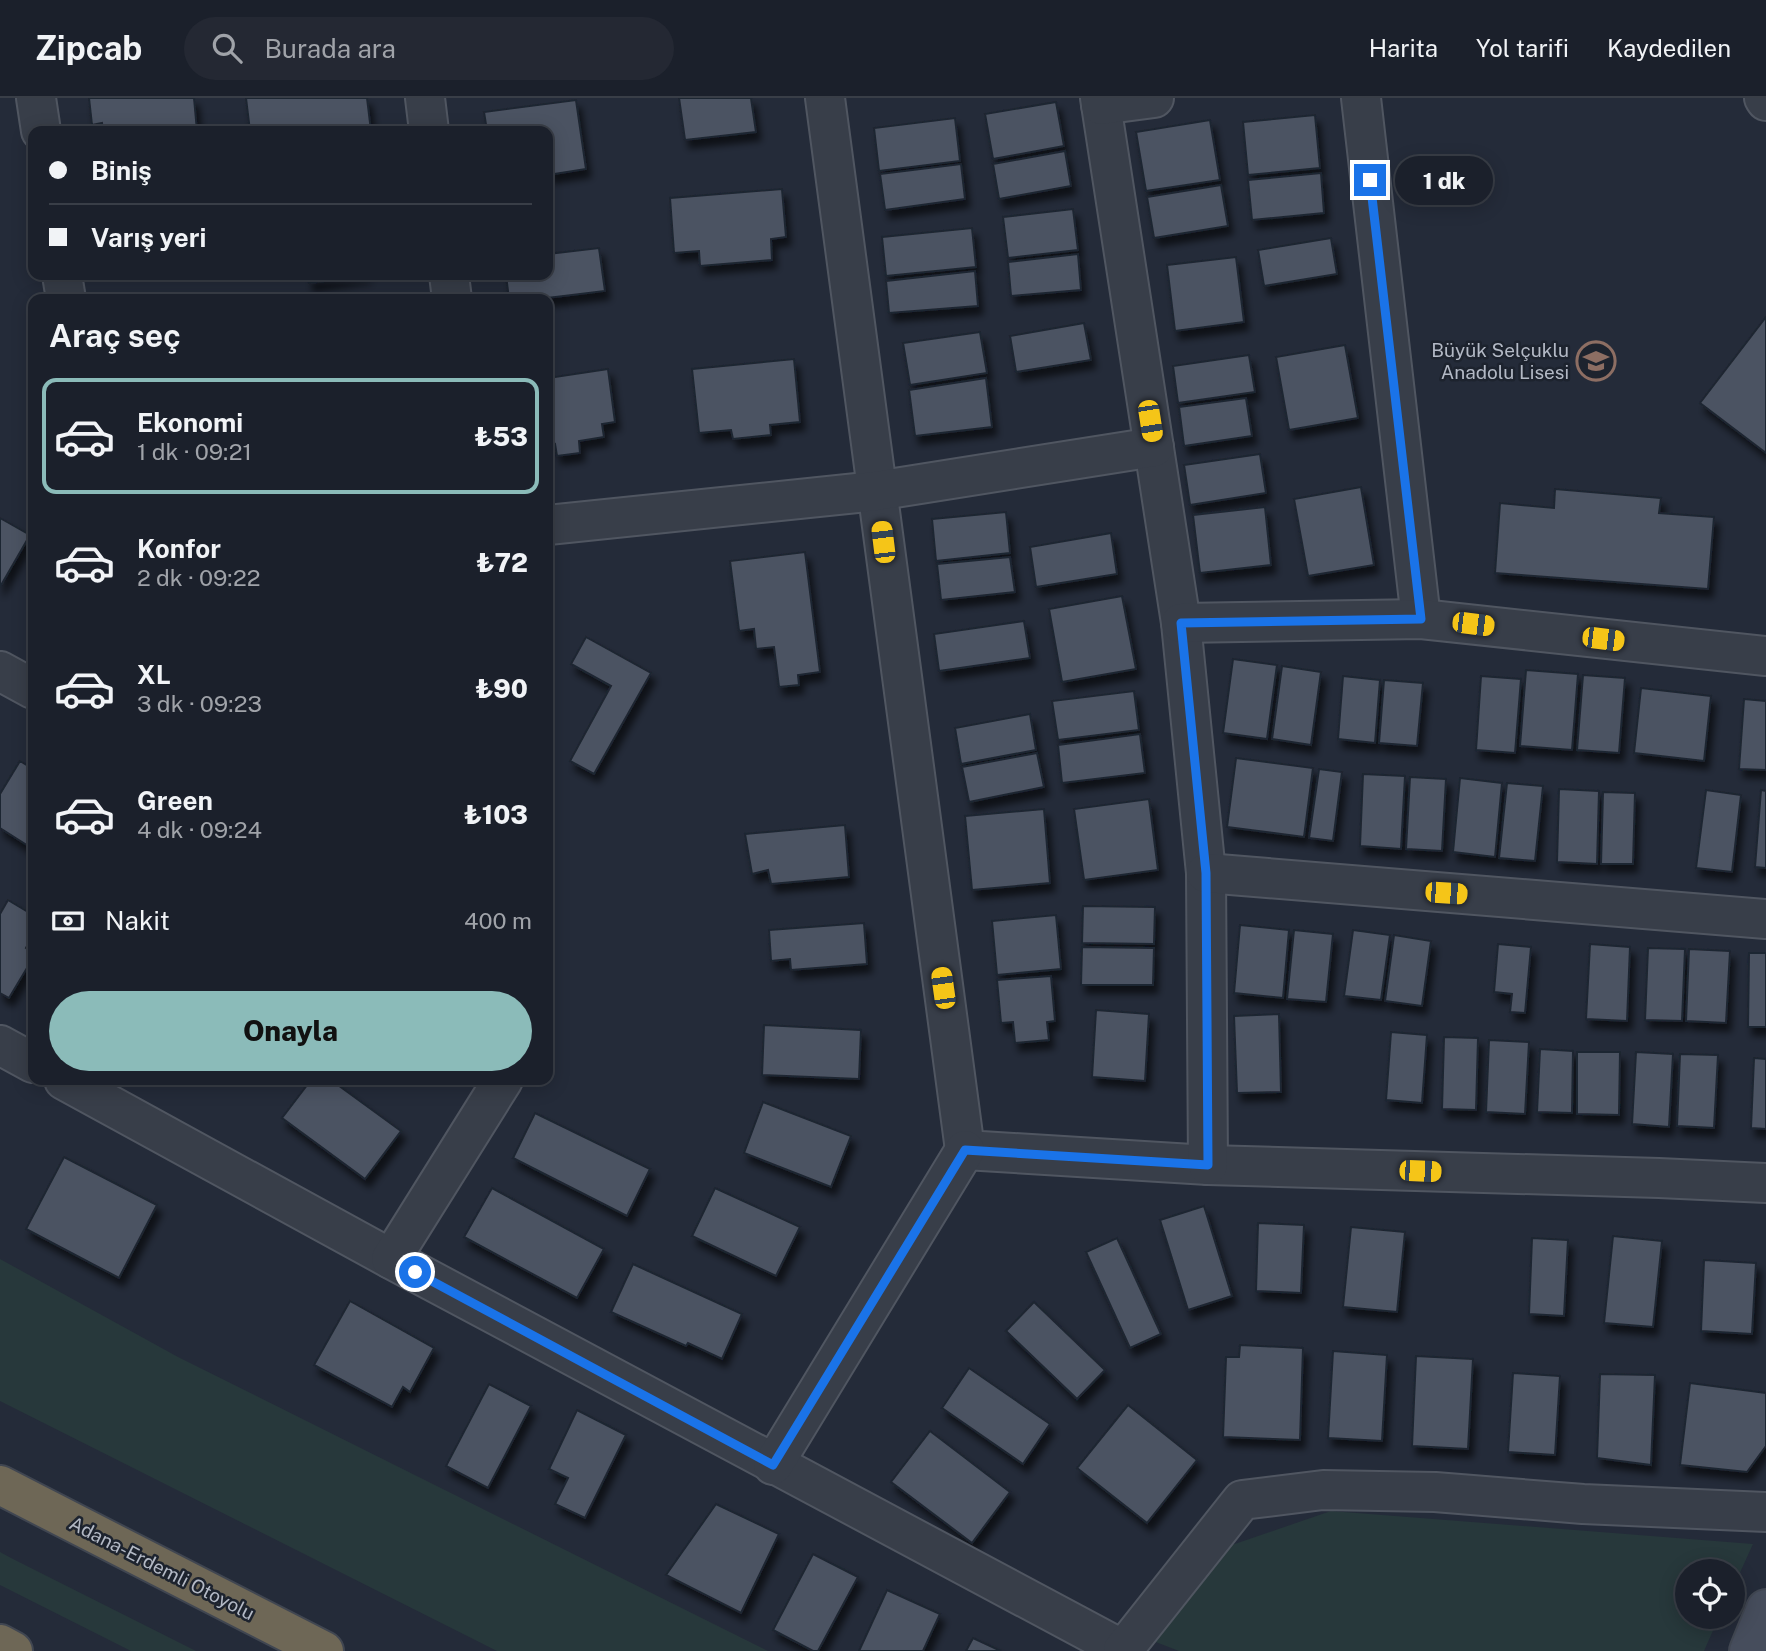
<!DOCTYPE html>
<html lang="tr">
<head>
<meta charset="utf-8">
<style>
  :root { --surface:#1b202b; --page:#242833; --text:#f1f3f6; --muted:#a0a3a9; --line:#393e47; --accent:#8bbbb9 }
  body { margin:0; font-family:"Public Sans",sans-serif; background:var(--page); color:var(--text); height:100vh; display:flex; flex-direction:column; font-size:26px; white-space:nowrap }
  * { box-sizing:border-box; margin:0 }
  p { font-size:23px; color:var(--muted) }
  .icon { flex:none; width:38px; height:38px; fill:none; stroke:currentColor; stroke-width:2; stroke-linecap:round; stroke-linejoin:round }
  .map { position:relative; flex:1; overflow:hidden }
  .details { position:absolute; left:28px; top:196px; width:525px; height:791px; display:flex; flex-direction:column; background:var(--surface); border-radius:14px; box-shadow:0 4px 18px #0003,0 0 0 2px var(--line) }
  .details>* { flex:none }
  .hud { position:absolute; left:28px; top:28px; width:525px; height:154px; border-radius:14px; box-shadow:0 4px 18px #0003,0 0 0 2px var(--line); display:grid; align-content:center; height:154px; padding:0 21px; background:var(--surface) }
  .buttons { position:absolute; left:1675px; top:1461px; display:grid; gap:14px }
  .buttons a { display:grid; place-items:center; width:70px; height:70px; border-radius:50%; background:var(--surface); box-shadow:0 4px 18px #0003,0 0 0 2px var(--line); font-size:35px }
  .end { position:absolute; width:32px; height:32px; margin:-16px; border:9px solid #1a73e8; background:#fff; box-shadow:0 0 0 4px #fff }
  .from { border-radius:50% }
  .bubble { position:absolute; height:49px; border-radius:24px; background:var(--surface); box-shadow:0 4px 18px #0003,0 0 0 2px var(--line); font-size:23px; font-weight:800; line-height:49px; text-align:center }
  .car { position:absolute; width:21px; height:42px; margin:-21px -10px; border-radius:9px; box-shadow:0 0 5px 2px #0007; background:linear-gradient(#f5c518 24%,#345 0 40%,#f5c518 0 76%,#345 0 86%,#f5c518 0) }
  .hud b { display:flex; align-items:center; gap:24px; height:66px; font-size:26px }
  .hud b+b { border-top:2px solid var(--line) }
  .hud i { width:18px; height:18px; background:var(--text) }
  ul { padding:0; list-style:none }
  li { display:flex; align-items:center; gap:21px; height:116px; margin:0 14px 10px; padding:0 7px; border:4px solid transparent; border-radius:14px }
  li div { flex:1 }
  li b { display:block; font-size:26px }
  li em { font-style:normal; font-weight:800 }
  li.current { border-color:var(--accent) }
  li>.icon { width:63px; height:63px; stroke-width:1.5 }
  h2 { padding:0 21px; font-size:32px; line-height:84px }
  .pay { display:flex; align-items:center; gap:18px; height:77px; padding:0 21px; font-size:26px }
  .pay p { margin-inline-start:auto }
  .action { display:flex; gap:14px; margin-top:auto; padding:14px 21px }
  .action a { flex:1; height:80px; border-radius:42px; background:var(--accent); color:#111; font-size:28px; font-weight:800; line-height:80px; text-align:center }
  header { display:flex; align-items:center; gap:42px; box-sizing:border-box; height:98px; padding:0 35px; background:var(--surface); border-bottom:2px solid var(--line) }
  header strong { font-size:33px }
  nav { display:flex; gap:38px; margin-inline-start:auto; font-size:24px }
  .search { width:490px; height:63px; background:var(--page); display:flex; align-items:center; gap:18px; box-sizing:border-box; padding:0 24px; border-radius:38px; color:var(--muted); font-size:26px }
  .map>svg:first-child { display:block }
</style>
</head>
<body>
<header>
<strong>Zipcab</strong>
<div class="search"><svg class="icon" aria-label="search" viewBox="0 0 24 24"><circle cx="10" cy="10" r="6"/><path d="M15 15l6 6"/></svg>Burada ara</div>
<nav><a>Harita</a><a>Yol tarifi</a><a>Kaydedilen</a></nav>
</header>
<div class="map">
<svg width="1766" height="1553" viewBox="0 0 1766 1553">
  <defs>
    <filter id="shadow"><feDropShadow dx="4.5" dy="8" stdDeviation="3.5" flood-color="#0009"/></filter>
  </defs>
  <rect width="100%" height="100%" fill="#242b39"/>
  <g fill="#27383b">
    <polygon points="0,1161 178,1259 768,1553 497,1553 0,1303"/>
    <polygon points="1331,1413 1753,1446 1733,1490 1732,1474 1687,1474 1687,1519 1719,1519 1704,1553 1179,1553 1148,1541 1226,1449"/>
    <polygon points="0,1454 11,1460 196,1553 131,1553 0,1487"/>
  </g>
  <g fill="#4b5362" stroke="#1f2530" stroke-width="2" filter="url(#shadow)">
    <polygon points="89,0 194,0 197,33 103,33 102,25 92,27"/>
    <polygon points="246,0 367,0 371,33 250,33"/>
    <polygon points="679,0 751,0 756,34 685,42"/>
    <polygon points="576,2 586,71 548,77 548,33 487,33 484,14"/>
    <polygon points="1056,4 1064,48 993,61 985,16"/>
    <polygon points="1315,17 1320,70 1248,77 1243,24"/>
    <polygon points="955,20 960,63 879,73 874,30"/>
    <polygon points="1210,22 1220,82 1146,93 1136,34"/>
    <polygon points="1065,53 1071,88 999,101 993,66"/>
    <polygon points="961,66 965,101 885,112 880,76"/>
    <polygon points="1321,75 1324,115 1252,122 1248,82"/>
    <polygon points="1221,87 1228,128 1154,140 1147,99"/>
    <polygon points="782,91 786,139 771,141 772,162 700,168 699,153 674,155 670,100"/>
    <polygon points="1073,111 1078,152 1008,160 1003,119"/>
    <polygon points="972,130 976,169 886,178 882,139"/>
    <polygon points="1331,140 1337,176 1264,188 1258,152"/>
    <polygon points="599,150 605,193 539,201 509,201 506,177 548,177 548,156"/>
    <polygon points="1078,156 1081,192 1011,198 1008,164"/>
    <polygon points="1236,159 1244,224 1175,233 1167,167"/>
    <polygon points="975,173 978,208 889,215 886,183"/>
    <polygon points="308,177 368,177 309,185"/>
    <polygon points="1766,219 1766,355 1700,305"/>
    <polygon points="1084,225 1091,262 1016,274 1010,238"/>
    <polygon points="980,234 987,275 910,287 903,245"/>
    <polygon points="1345,247 1358,320 1289,332 1276,259"/>
    <polygon points="1249,257 1255,294 1178,305 1173,268"/>
    <polygon points="794,261 800,324 770,327 771,337 733,341 731,332 699,335 692,271"/>
    <polygon points="608,271 615,324 602,326 604,339 579,343 580,355 557,358 555,346 548,347 548,280"/>
    <polygon points="986,280 992,329 915,338 909,292"/>
    <polygon points="1246,300 1252,338 1184,348 1179,309"/>
    <polygon points="1260,356 1266,395 1190,407 1184,367"/>
    <polygon points="1361,389 1374,467 1308,478 1294,401"/>
    <polygon points="1555,391 1661,400 1659,415 1714,419 1708,491 1495,475 1500,405 1554,410"/>
    <polygon points="1265,409 1271,467 1200,475 1193,417"/>
    <polygon points="1006,414 1010,455 936,463 932,421"/>
    <polygon points="0,420 30,437 0,489"/>
    <polygon points="1111,435 1117,476 1036,489 1030,449"/>
    <polygon points="805,454 820,574 798,577 799,587 779,589 774,549 756,551 754,531 739,533 730,463"/>
    <polygon points="1010,459 1015,494 941,502 937,466"/>
    <polygon points="1122,498 1136,571 1062,584 1049,511"/>
    <polygon points="1024,523 1030,560 939,573 934,536"/>
    <polygon points="586,539 651,575 594,676 570,663 611,588 571,566"/>
    <polygon points="1233,561 1277,567 1267,641 1223,635"/>
    <polygon points="1282,568 1321,574 1311,647 1272,641"/>
    <polygon points="1526,572 1578,576 1572,652 1520,648"/>
    <polygon points="1583,577 1625,580 1619,655 1577,652"/>
    <polygon points="1343,578 1380,582 1375,645 1338,641"/>
    <polygon points="1481,578 1521,581 1515,655 1476,652"/>
    <polygon points="1384,582 1423,585 1417,648 1379,645"/>
    <polygon points="1641,590 1711,598 1704,663 1634,655"/>
    <polygon points="1134,593 1139,632 1058,642 1052,603"/>
    <polygon points="1744,601 1766,603 1766,672 1739,671"/>
    <polygon points="1030,616 1036,652 961,666 955,630"/>
    <polygon points="1140,636 1145,675 1062,685 1058,647"/>
    <polygon points="1037,655 1044,689 969,704 962,669"/>
    <polygon points="1236,660 1313,670 1304,739 1227,729"/>
    <polygon points="20,663 33,671 33,751 0,730 0,696"/>
    <polygon points="1319,671 1342,674 1333,743 1309,740"/>
    <polygon points="1363,676 1405,678 1401,751 1360,748"/>
    <polygon points="1410,679 1446,681 1442,753 1406,751"/>
    <polygon points="1460,680 1502,685 1495,759 1453,754"/>
    <polygon points="1507,685 1543,688 1535,763 1499,760"/>
    <polygon points="1559,691 1599,693 1597,766 1557,764"/>
    <polygon points="1706,692 1741,697 1732,774 1696,770"/>
    <polygon points="1761,692 1766,693 1766,770 1755,769"/>
    <polygon points="1603,694 1635,695 1633,766 1601,766"/>
    <polygon points="1149,701 1158,772 1084,782 1074,711"/>
    <polygon points="1044,711 1050,785 972,792 965,718"/>
    <polygon points="845,727 849,779 771,786 768,772 752,776 745,736"/>
    <polygon points="8,802 33,817 33,837 26,850 33,855 33,860 9,900 0,895 0,816"/>
    <polygon points="1083,808 1155,809 1154,846 1082,845"/>
    <polygon points="1056,817 1061,871 997,877 992,823"/>
    <polygon points="864,825 867,866 791,872 790,861 771,863 769,832"/>
    <polygon points="1240,827 1289,832 1283,900 1234,895"/>
    <polygon points="1294,832 1333,836 1326,904 1287,901"/>
    <polygon points="1353,832 1390,837 1381,902 1344,898"/>
    <polygon points="1394,837 1431,843 1422,908 1385,903"/>
    <polygon points="1498,846 1531,849 1525,915 1510,914 1512,896 1494,894"/>
    <polygon points="1590,846 1630,849 1627,923 1586,921"/>
    <polygon points="1082,849 1154,850 1153,887 1081,887"/>
    <polygon points="1648,850 1685,851 1682,923 1645,922"/>
    <polygon points="1689,851 1730,853 1726,925 1686,923"/>
    <polygon points="1749,855 1766,855 1766,929 1748,929"/>
    <polygon points="1051,878 1055,923 1047,924 1049,942 1015,945 1013,924 1001,925 997,882"/>
    <polygon points="1096,912 1149,916 1145,983 1092,979"/>
    <polygon points="1279,916 1281,994 1237,995 1234,918"/>
    <polygon points="764,927 861,932 859,981 762,977"/>
    <polygon points="1391,934 1427,937 1422,1005 1386,1002"/>
    <polygon points="1444,939 1478,940 1476,1012 1442,1011"/>
    <polygon points="1489,942 1529,944 1525,1016 1486,1014"/>
    <polygon points="1540,951 1573,953 1572,1015 1537,1014"/>
    <polygon points="1577,954 1620,954 1619,1017 1577,1016"/>
    <polygon points="1636,954 1673,956 1669,1029 1632,1026"/>
    <polygon points="1680,956 1718,957 1714,1030 1677,1028"/>
    <polygon points="1754,960 1766,961 1766,1031 1751,1030"/>
    <polygon points="311,982 331,982 401,1033 365,1081 282,1020"/>
    <polygon points="763,1004 851,1038 831,1089 744,1055"/>
    <polygon points="535,1015 650,1071 627,1118 513,1060"/>
    <polygon points="64,1059 157,1107 119,1180 26,1131"/>
    <polygon points="492,1090 604,1151 577,1200 464,1139"/>
    <polygon points="715,1090 800,1129 776,1178 692,1138"/>
    <polygon points="1204,1108 1232,1198 1188,1212 1160,1122"/>
    <polygon points="1258,1125 1304,1127 1301,1195 1256,1193"/>
    <polygon points="1351,1129 1405,1134 1397,1214 1343,1209"/>
    <polygon points="1613,1138 1662,1143 1653,1229 1604,1225"/>
    <polygon points="1117,1140 1161,1236 1130,1250 1086,1154"/>
    <polygon points="1532,1140 1568,1142 1564,1218 1529,1216"/>
    <polygon points="1704,1162 1756,1165 1752,1236 1701,1233"/>
    <polygon points="633,1166 742,1216 722,1261 688,1245 686,1248 611,1214"/>
    <polygon points="350,1203 434,1250 410,1294 403,1289 392,1309 314,1267"/>
    <polygon points="1034,1204 1105,1272 1077,1301 1006,1233"/>
    <polygon points="1240,1247 1303,1250 1300,1342 1223,1339 1226,1259 1239,1259"/>
    <polygon points="1333,1253 1387,1257 1382,1343 1328,1340"/>
    <polygon points="1416,1258 1473,1261 1468,1351 1412,1348"/>
    <polygon points="969,1270 1050,1326 1023,1366 942,1310"/>
    <polygon points="1513,1275 1560,1278 1555,1357 1508,1354"/>
    <polygon points="1600,1276 1655,1277 1651,1367 1597,1360"/>
    <polygon points="1690,1285 1766,1295 1766,1348 1747,1374 1680,1367"/>
    <polygon points="489,1286 531,1308 488,1390 446,1368"/>
    <polygon points="1128,1307 1197,1362 1147,1425 1077,1370"/>
    <polygon points="577,1312 626,1337 585,1420 555,1406 568,1380 549,1371"/>
    <polygon points="930,1333 1010,1394 972,1445 891,1384"/>
    <polygon points="716,1406 779,1436 741,1515 666,1477"/>
    <polygon points="813,1456 858,1479 818,1553 813,1553 773,1532"/>
    <polygon points="887,1492 940,1516 923,1553 859,1553"/>
    <polygon points="973,1540 1001,1553 966,1553"/>
  </g>
  <g fill="none" stroke-linecap="round" stroke-linejoin="round">
    <g stroke="#505661" stroke-width="42">
      <g id="minor">
        <polyline points="36,0 41,33"/>
        <polyline points="425,0 429,33"/>
        <polyline points="825,0 965,1052 1208,1067 1659,1080 1766,1085"/>
        <polyline points="1100,0 1181,525 1206,775 1208,1067"/>
        <polyline points="1361,0 1421,521"/>
        <polyline points="1764,0 1766,3"/>
        <polyline points="1101,7 1154,0"/>
        <polyline points="62,177 66,201"/>
        <polyline points="449,177 452,201"/>
        <polyline points="548,427 876,393 1154,349"/>
        <polyline points="1181,525 1421,521 1766,558"/>
        <polyline points="0,573 33,591"/>
        <polyline points="1206,775 1766,821"/>
        <polyline points="0,947 33,965"/>
        <polyline points="64,982 391,1161 1125,1553"/>
        <polyline points="391,1161 503,982"/>
        <polyline points="773,1367 965,1052"/>
        <polyline points="1123,1552 1242,1402 1323,1392 1435,1394 1583,1406 1766,1414"/>
      </g>
    </g>
    <g stroke="#414752" stroke-width="42">
      <polyline id="secondary" points="1749,1553 1766,1511"/>
    </g>
    <g stroke="#404651" stroke-width="42">
      <g id="motorway">
        <polyline points="0,1387 324,1553"/>
        <polyline points="0,1546 13,1553"/>
      </g>
    </g>
    <use href="#minor" stroke="#383e49" stroke-width="38"/>
    <use href="#secondary" stroke="#464d5c" stroke-width="38"/>
    <use href="#motorway" stroke="#6e6756" stroke-width="38"/>
  </g>
  <g fill="none" stroke-linecap="round" stroke-linejoin="round">
    <polyline stroke="#1a73e8" stroke-width="9" points="415,1174 773,1367 965,1052 1208,1067 1206,775 1181,525 1421,521 1370,82"/>
  </g>
  <defs>
    <g id="school-ring" transform="scale(2.0125)"><circle r="9.5" fill="#1d232e" stroke="#8d6e63" stroke-width="1.5"/><path d="M0-5L7-2L0 1L-7-2ZM-4 1L0 2.5L4 1V4Q0 6-4 4Z" fill="#8d6e63"/></g>
  </defs>
  <g fill-rule="evenodd">
    <use href="#school-ring" x="1596" y="263"/>
  </g>
  <g text-anchor="middle" dominant-baseline="central" stroke-width="5" stroke-linejoin="round" paint-order="stroke">
    <g font-size="19" fill="#b3b9c5" stroke="#1d232e" text-anchor="end">
      <text x="1569" y="252">Büyük Selçuklu<tspan x="1569" dy="22">Anadolu Lisesi</tspan></text>
    </g>
    <g font-size="19" fill="#b3b9c5" stroke="#1d232e">
      <text transform="translate(162 1470) rotate(27)">Adana-Erdemli Otoyolu</text>
    </g>
  </g>
</svg>
<div class="buttons">
<a><svg class="icon" aria-label="locate" viewBox="0 0 24 24"><circle cx="12" cy="12" r="6"/><path d="M12 2v4M12 18v4M2 12h4M18 12h4"/></svg></a>
</div>
<i class="end from" style="left:415px;top:1174px"></i>
<i class="end" style="left:1370px;top:82px"></i>
<div class="bubble" style="left:1395px;top:58px;width:98px">1 dk</div>
<i class="car" style="left:1150px;top:323px;rotate:171deg"></i>
<i class="car" style="left:883px;top:444px;rotate:353deg"></i>
<i class="car" style="left:1473px;top:526px;rotate:97deg"></i>
<i class="car" style="left:1603px;top:541px;rotate:97deg"></i>
<i class="car" style="left:1446px;top:795px;rotate:94deg"></i>
<i class="car" style="left:943px;top:890px;rotate:352deg"></i>
<i class="car" style="left:1420px;top:1073px;rotate:92deg"></i>
<div class="hud">
<b><i class="from"></i>Biniş</b>
<b><i></i>Varış yeri</b>
</div>
<section class="details">
<h2>Araç seç</h2>
<ul>
<li class="current"><svg class="icon" aria-label="car" viewBox="0 0 24 24"><path d="M5 17H2v-5l4-1 3-4h7l3 4 3 1v5h-3M9 17h6M6 11h13"/><circle cx="7" cy="17" r="2"/><circle cx="17" cy="17" r="2"/></svg><div><b>Ekonomi</b><p>1 dk · 09:21</p></div><em>₺53</em></li>
<li><svg class="icon" aria-label="car" viewBox="0 0 24 24"><path d="M5 17H2v-5l4-1 3-4h7l3 4 3 1v5h-3M9 17h6M6 11h13"/><circle cx="7" cy="17" r="2"/><circle cx="17" cy="17" r="2"/></svg><div><b>Konfor</b><p>2 dk · 09:22</p></div><em>₺72</em></li>
<li><svg class="icon" aria-label="car" viewBox="0 0 24 24"><path d="M5 17H2v-5l4-1 3-4h7l3 4 3 1v5h-3M9 17h6M6 11h13"/><circle cx="7" cy="17" r="2"/><circle cx="17" cy="17" r="2"/></svg><div><b>XL</b><p>3 dk · 09:23</p></div><em>₺90</em></li>
<li><svg class="icon" aria-label="car" viewBox="0 0 24 24"><path d="M5 17H2v-5l4-1 3-4h7l3 4 3 1v5h-3M9 17h6M6 11h13"/><circle cx="7" cy="17" r="2"/><circle cx="17" cy="17" r="2"/></svg><div><b>Green</b><p>4 dk · 09:24</p></div><em>₺103</em></li>
</ul>
<div class="pay"><svg class="icon" aria-label="cash" viewBox="0 0 24 24"><path d="M3 7h18v10H3z"/><circle cx="12" cy="12" r="2"/></svg>Nakit<p>400 m</p></div>
<div class="action"><a>Onayla</a></div>
</section>
</div>
</body>
</html>
